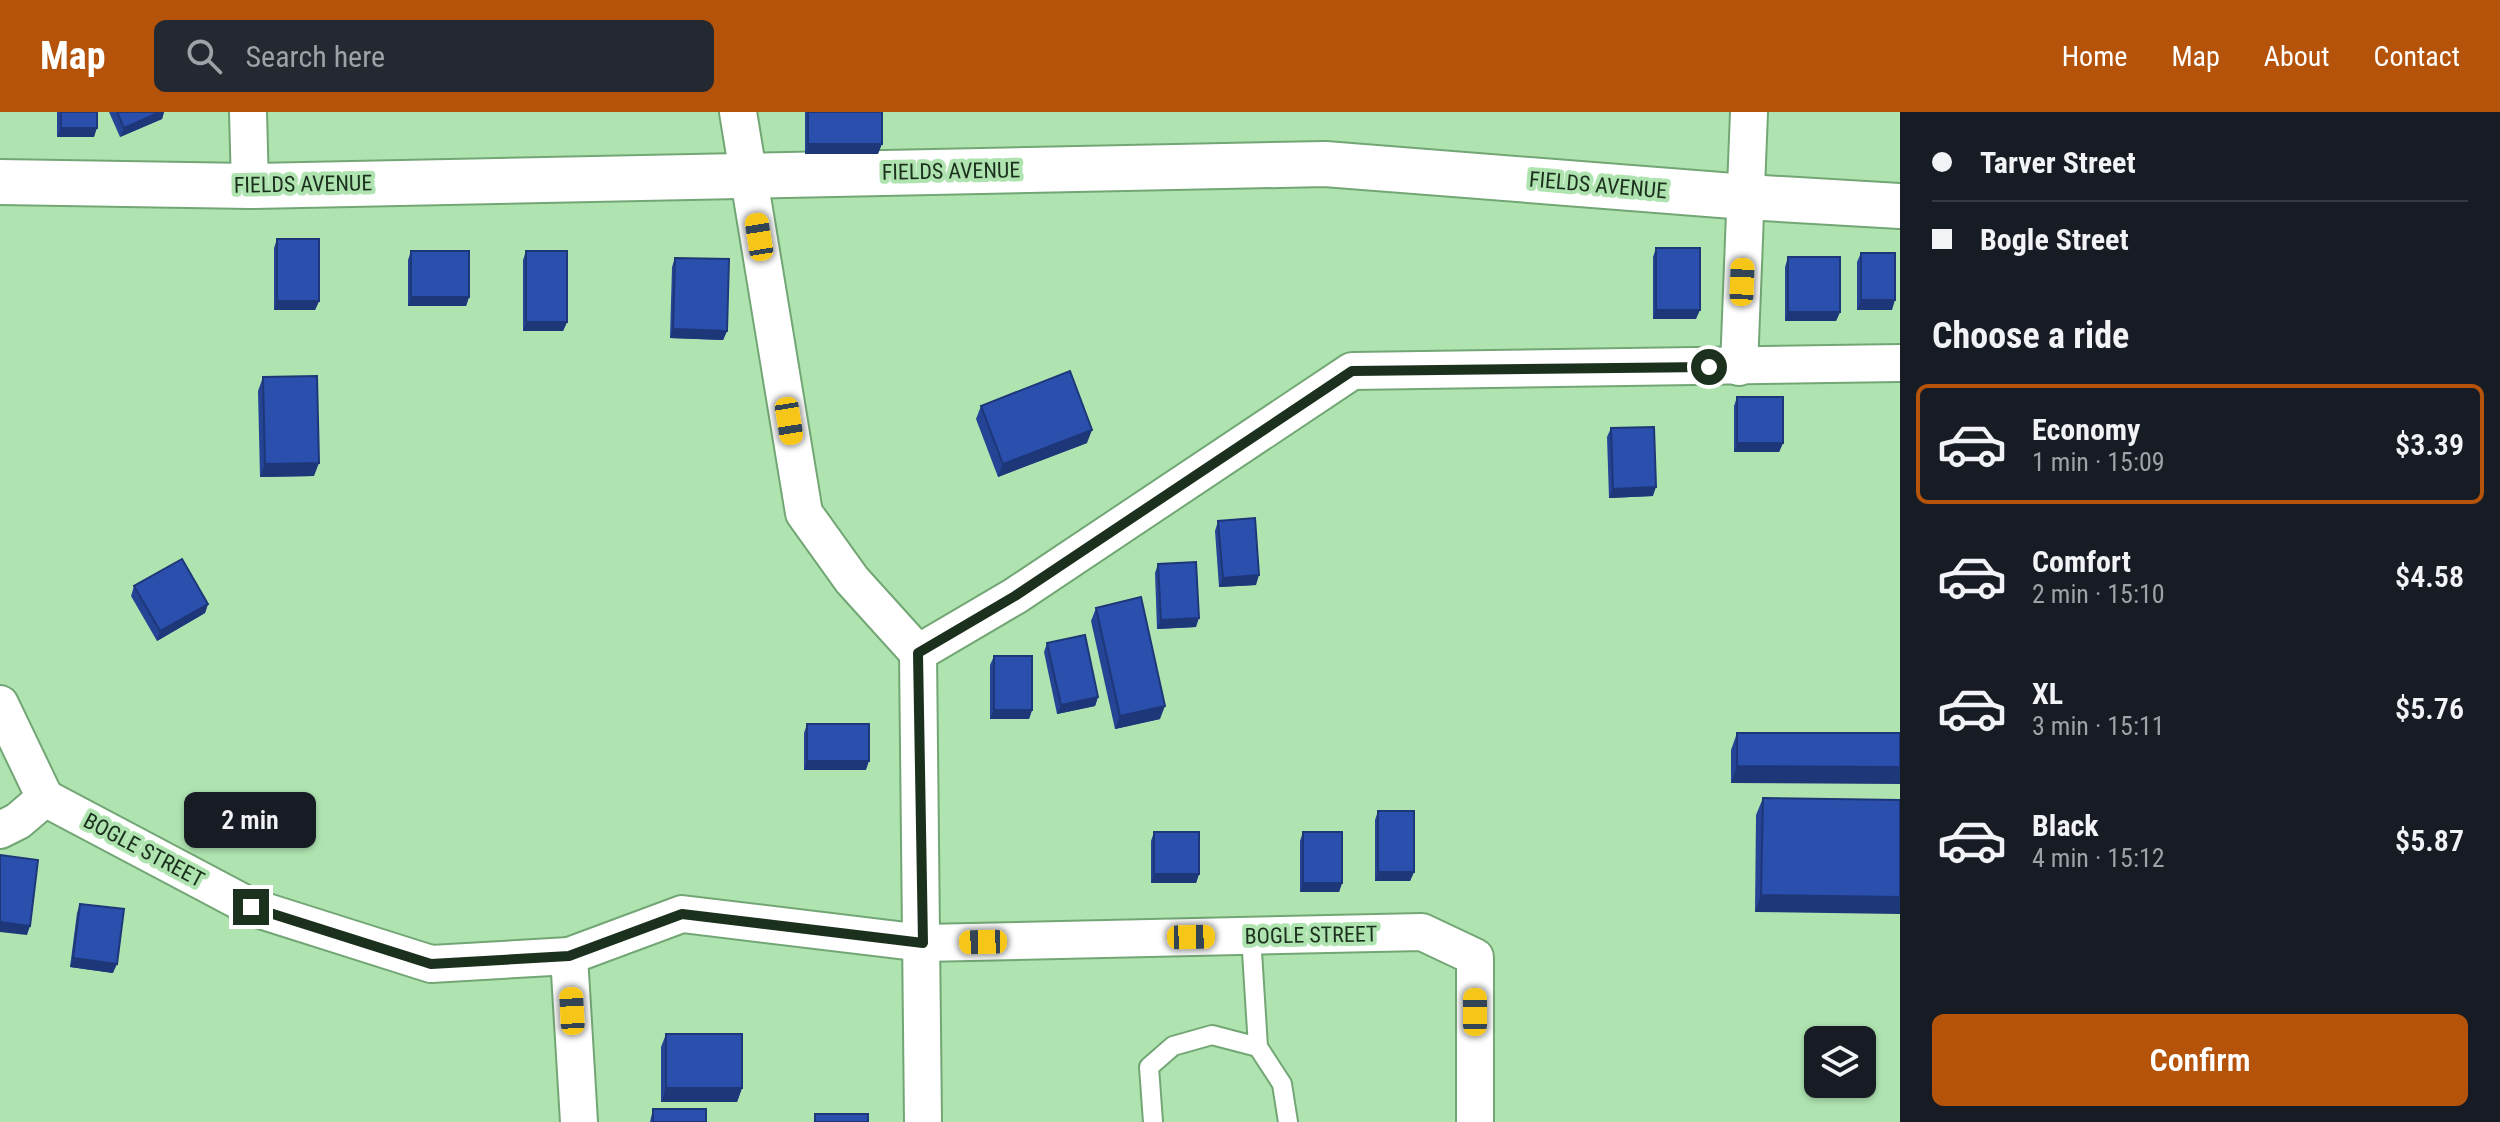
<!DOCTYPE html>
<html lang="en">
<head>
<meta charset="utf-8">
<style>
  :root { --surface:#171b24; --page:#242831; --text:#f1f3f6; --muted:#9ea1a6; --line:#363941; --accent:#b45309 }
  body { margin:0; font-family:"Roboto Condensed",sans-serif; background:var(--page); color:var(--text); height:100vh; display:flex; flex-direction:column; font-size:30px; white-space:nowrap }
  * { box-sizing:border-box; margin:0 }
  p { font-size:26px; color:var(--muted) }
  .icon { flex:none; width:44px; height:44px; fill:none; stroke:currentColor; stroke-width:2; stroke-linecap:round; stroke-linejoin:round }
  .map { position:relative; flex:1; overflow:hidden }
  .details { display:flex; flex-direction:column; background:var(--surface); width:600px }
  .details>* { flex:none }
  .banner { display:grid; align-content:center; height:176px; padding:0 32px; background:var(--surface) }
  .tools { position:absolute; left:1804px; top:914px; display:grid; gap:16px }
  .tools a { display:grid; place-items:center; width:72px; height:72px; border-radius:12px; background:var(--surface); box-shadow:0 2px 6px #0004; font-size:40px }
  .end { position:absolute; width:36px; height:36px; margin:-18px; border:10px solid #1c311d; background:#fff; box-shadow:0 0 0 4px #fff }
  .from { border-radius:50% }
  .bubble { position:absolute; height:56px; border-radius:12px; background:var(--surface); box-shadow:0 2px 6px #0004; font-size:26px; font-weight:600; line-height:56px; text-align:center }
  .car { position:absolute; width:24px; height:48px; margin:-24px -12px; border-radius:10px; box-shadow:0 0 6px 2px #0007; background:linear-gradient(#f5c518 24%,#345 0 40%,#f5c518 0 76%,#345 0 86%,#f5c518 0) }
  .banner b { display:flex; align-items:center; gap:28px; height:76px; font-size:30px }
  .banner b+b { border-top:2px solid var(--line) }
  .banner i { width:20px; height:20px; background:var(--text) }
  ul { padding:0; list-style:none }
  li { display:flex; align-items:center; gap:24px; height:120px; margin:0 16px 12px; padding:0 16px; border:4px solid transparent; border-radius:12px }
  li div { flex:1 }
  li b { display:block; font-size:30px }
  li em { font-style:normal; font-weight:600 }
  li.on { border-color:var(--accent) }
  li>.icon { width:72px; height:72px; stroke-width:1.5 }
  h2 { padding:0 32px; font-size:36px; line-height:96px }
  .action { display:flex; gap:16px; margin-top:auto; padding:16px 32px }
  .action a { flex:1; height:92px; border-radius:12px; background:var(--accent); color:#fff; font-size:32px; font-weight:600; line-height:92px; text-align:center }
  header { display:flex; align-items:center; gap:48px; box-sizing:border-box; height:112px; padding:0 40px; background:var(--accent); color:#fff }
  header strong { font-size:38px }
  nav { display:flex; gap:44px; margin-inline-start:auto; font-size:28px }
  .search { width:560px; height:72px; background:var(--page); display:flex; align-items:center; gap:20px; box-sizing:border-box; padding:0 28px; border-radius:12px; color:var(--muted); font-size:30px }
  main { display:flex; flex:1; min-height:0 }
  .map>svg:first-child { display:block }
</style>
</head>
<body>
<header>
<strong>Map</strong>
<div class="search"><svg class="icon" aria-label="search" viewBox="0 0 24 24"><circle cx="10" cy="10" r="6"/><path d="M15 15l6 6"/></svg>Search here</div>
<nav><a>Home</a><a>Map</a><a>About</a><a>Contact</a></nav>
</header>
<main>
<div class="map">
<svg width="1900" height="1010" viewBox="0 0 1900 1010">
  <rect width="100%" height="100%" fill="#afe4b0"/>
  <g fill="none" stroke-linecap="round" stroke-linejoin="round">
    <g stroke="#73a675" stroke-width="22">
      <g id="lane">
        <polyline points="1251,824 1258,935"/>
        <polyline points="1153,1010 1149,955 1173,934 1212,923 1258,935 1282,972 1288,1010"/>
      </g>
    </g>
    <g stroke="#73a675" stroke-width="40">
      <g id="street">
        <polyline points="248,0 250,74"/>
        <polyline points="738,0 804,401 852,468 918,541 1015,484 1352,259 1900,251"/>
        <polyline points="1739,255 1749,0"/>
        <polyline points="918,541 923,1010"/>
        <polyline points="0,592 45,686"/>
        <polyline points="45,686 251,795 431,852 569,844 682,802 923,831 1422,820 1475,845 1475,1010"/>
        <polyline points="0,718 18,709 45,686"/>
        <polyline points="569,844 579,1010"/>
      </g>
    </g>
    <g stroke="#73a675" stroke-width="48">
      <polyline id="secondary" points="0,70 250,74 1325,52 1746,85 1900,94"/>
    </g>
    <use href="#lane" stroke="#fff" stroke-width="18"/>
    <use href="#street" stroke="#fff" stroke-width="36"/>
    <use href="#secondary" stroke="#fff" stroke-width="44"/>
  </g>
  <g fill="#254495">
    <polygon points="57,0 97,0 94,25 57,25"/>
    <polygon points="109,0 164,0 162,7 120,25"/>
    <polygon points="805,0 882,0 878,42 805,42"/>
    <polygon points="277,127 319,189 315,198 274,198 274,136"/>
    <polygon points="1656,136 1696,207 1653,207 1653,145"/>
    <polygon points="411,139 469,185 466,194 408,194 408,148"/>
    <polygon points="526,139 567,210 563,219 523,219 523,148"/>
    <polygon points="1861,141 1892,198 1857,198 1857,150"/>
    <polygon points="1788,145 1840,200 1836,209 1785,209 1785,155"/>
    <polygon points="675,146 727,219 723,228 670,226 672,155"/>
    <polygon points="263,265 314,364 260,365 258,279"/>
    <polygon points="1737,285 1783,331 1779,340 1734,340 1734,294"/>
    <polygon points="981,294 1087,331 998,365 976,307"/>
    <polygon points="1611,316 1653,384 1609,386 1607,325"/>
    <polygon points="1218,409 1256,473 1219,475 1215,419"/>
    <polygon points="1158,452 1196,515 1157,517 1155,461"/>
    <polygon points="134,474 208,492 205,501 157,529 131,484"/>
    <polygon points="1096,496 1160,607 1115,617 1091,509"/>
    <polygon points="1047,531 1098,585 1095,594 1057,602 1044,540"/>
    <polygon points="994,544 1032,598 1029,607 990,607 990,553"/>
    <polygon points="807,612 866,658 804,658 804,621"/>
    <polygon points="1737,621 1900,621 1731,671 1731,638"/>
    <polygon points="1763,686 1900,688 1755,800 1756,703"/>
    <polygon points="1378,699 1414,760 1410,769 1375,769 1375,708"/>
    <polygon points="1154,720 1199,762 1196,771 1151,771 1151,729"/>
    <polygon points="1303,720 1342,771 1339,780 1300,780 1300,729"/>
    <polygon points="80,792 113,861 70,855 77,801"/>
    <polygon points="666,922 742,976 737,990 661,990 661,935"/>
    <polygon points="653,997 706,1010 650,1010"/>
  </g>
  <g fill="#1e3779">
    <polygon points="160,0 164,0 162,7 120,25 124,16"/>
    <polygon points="61,16 97,16 94,25 57,25"/>
    <polygon points="808,32 882,32 878,42 805,42"/>
    <polygon points="411,185 469,185 466,194 408,194"/>
    <polygon points="1861,188 1895,188 1892,198 1857,198"/>
    <polygon points="277,189 319,189 315,198 274,198"/>
    <polygon points="1656,198 1700,198 1696,207 1653,207"/>
    <polygon points="1788,200 1840,200 1836,209 1785,209"/>
    <polygon points="526,210 567,210 563,219 523,219"/>
    <polygon points="673,217 727,219 723,228 670,226"/>
    <polygon points="1092,318 1087,331 998,365 1003,352"/>
    <polygon points="1737,331 1783,331 1779,340 1734,340"/>
    <polygon points="319,351 314,364 260,365 265,352"/>
    <polygon points="1656,375 1653,384 1609,386 1613,377"/>
    <polygon points="1259,463 1256,473 1219,475 1223,466"/>
    <polygon points="208,492 205,501 157,529 160,519"/>
    <polygon points="1199,506 1196,515 1157,517 1161,508"/>
    <polygon points="1098,585 1095,594 1057,602 1061,593"/>
    <polygon points="1165,594 1160,607 1115,617 1120,604"/>
    <polygon points="994,598 1032,598 1029,607 990,607"/>
    <polygon points="807,649 869,649 866,658 804,658"/>
    <polygon points="1737,654 1900,655 1900,672 1731,671"/>
    <polygon points="1378,760 1414,760 1410,769 1375,769"/>
    <polygon points="1154,762 1199,762 1196,771 1151,771"/>
    <polygon points="1303,771 1342,771 1339,780 1300,780"/>
    <polygon points="1761,783 1900,785 1900,802 1755,800"/>
    <polygon points="0,810 30,814 27,823 0,820"/>
    <polygon points="73,846 117,852 113,861 70,855"/>
    <polygon points="666,976 742,976 737,990 661,990"/>
  </g>
  <g fill="#2b4fad" stroke="#1e3779" stroke-width="2">
    <rect x="61" y="0" width="36" height="16"/>
    <polygon points="117,0 160,0 124,16"/>
    <rect x="808" y="0" width="74" height="32"/>
    <rect x="277" y="127" width="42" height="62"/>
    <rect x="1656" y="136" width="44" height="62"/>
    <rect x="411" y="139" width="58" height="46"/>
    <rect x="526" y="139" width="41" height="71"/>
    <rect x="1861" y="141" width="34" height="47"/>
    <rect x="1788" y="145" width="52" height="55"/>
    <polygon points="675,146 729,147 727,219 673,217"/>
    <polygon points="1070,259 1092,318 1003,352 981,294"/>
    <polygon points="317,264 319,351 265,352 263,265"/>
    <rect x="1737" y="285" width="46" height="46"/>
    <polygon points="1654,315 1656,375 1613,377 1611,316"/>
    <polygon points="1255,406 1259,463 1223,466 1218,409"/>
    <polygon points="182,447 208,492 160,519 134,474"/>
    <polygon points="1196,450 1199,506 1161,508 1158,452"/>
    <polygon points="1141,485 1165,594 1120,604 1096,496"/>
    <polygon points="1085,523 1098,585 1061,593 1047,531"/>
    <rect x="994" y="544" width="38" height="54"/>
    <rect x="807" y="612" width="62" height="37"/>
    <polygon points="1737,621 1900,621 1900,655 1737,654"/>
    <polygon points="1763,686 1900,688 1900,785 1761,783"/>
    <rect x="1378" y="699" width="36" height="61"/>
    <rect x="1154" y="720" width="45" height="42"/>
    <rect x="1303" y="720" width="39" height="51"/>
    <polygon points="0,743 38,748 30,814 0,810"/>
    <polygon points="80,792 124,797 117,852 73,846"/>
    <rect x="666" y="922" width="76" height="54"/>
    <rect x="653" y="997" width="53" height="13"/>
    <rect x="815" y="1002" width="53" height="8"/>
  </g>
  <g fill="none" stroke-linecap="round" stroke-linejoin="round">
    <polyline stroke="#1c311d" stroke-width="10" points="251,795 431,852 569,844 682,802 923,831 918,541 1015,484 1352,259 1709,255"/>
  </g>
  <g text-anchor="middle" dominant-baseline="central" stroke-width="8" stroke-linejoin="round" paint-order="stroke">
    <g font-size="22" fill="#1c311d" stroke="#afe4b0">
      <text transform="translate(951 59) rotate(-1)">FIELDS AVENUE</text>
      <text transform="translate(303 72) rotate(-1)">FIELDS AVENUE</text>
      <text transform="translate(1598 73) rotate(5)">FIELDS AVENUE</text>
      <text transform="translate(144 738) rotate(28)">BOGLE STREET</text>
      <text transform="translate(1311 823) rotate(-1)">BOGLE STREET</text>
    </g>
  </g>
</svg>
<div class="tools">
<a><svg class="icon" aria-label="layers" viewBox="0 0 24 24"><path d="M12 4l9 5-9 5-9-5zM3 14l9 5 9-5"/></svg></a>
</div>
<i class="end from" style="left:1709px;top:255px"></i>
<i class="end" style="left:251px;top:795px"></i>
<div class="bubble" style="left:184px;top:680px;width:132px">2 min</div>
<i class="car" style="left:759px;top:125px;rotate:351deg"></i>
<i class="car" style="left:1742px;top:170px;rotate:2deg"></i>
<i class="car" style="left:789px;top:309px;rotate:171deg"></i>
<i class="car" style="left:1191px;top:825px;rotate:89deg"></i>
<i class="car" style="left:983px;top:830px;rotate:269deg"></i>
<i class="car" style="left:572px;top:899px;rotate:357deg"></i>
<i class="car" style="left:1475px;top:900px;rotate:0deg"></i>
</div>
<section class="details">
<div class="banner">
<b><i class="from"></i>Tarver Street</b>
<b><i></i>Bogle Street</b>
</div>
<h2>Choose a ride</h2>
<ul>
<li class="on"><svg class="icon" aria-label="car" viewBox="0 0 24 24"><path d="M5 17H2v-5l4-1 3-4h7l3 4 3 1v5h-3M9 17h6M6 11h13"/><circle cx="7" cy="17" r="2"/><circle cx="17" cy="17" r="2"/></svg><div><b>Economy</b><p>1 min · 15:09</p></div><em>$3.39</em></li>
<li><svg class="icon" aria-label="car" viewBox="0 0 24 24"><path d="M5 17H2v-5l4-1 3-4h7l3 4 3 1v5h-3M9 17h6M6 11h13"/><circle cx="7" cy="17" r="2"/><circle cx="17" cy="17" r="2"/></svg><div><b>Comfort</b><p>2 min · 15:10</p></div><em>$4.58</em></li>
<li><svg class="icon" aria-label="car" viewBox="0 0 24 24"><path d="M5 17H2v-5l4-1 3-4h7l3 4 3 1v5h-3M9 17h6M6 11h13"/><circle cx="7" cy="17" r="2"/><circle cx="17" cy="17" r="2"/></svg><div><b>XL</b><p>3 min · 15:11</p></div><em>$5.76</em></li>
<li><svg class="icon" aria-label="car" viewBox="0 0 24 24"><path d="M5 17H2v-5l4-1 3-4h7l3 4 3 1v5h-3M9 17h6M6 11h13"/><circle cx="7" cy="17" r="2"/><circle cx="17" cy="17" r="2"/></svg><div><b>Black</b><p>4 min · 15:12</p></div><em>$5.87</em></li>
</ul>
<div class="action"><a>Confirm</a></div>
</section>
</main>
</body>
</html>
